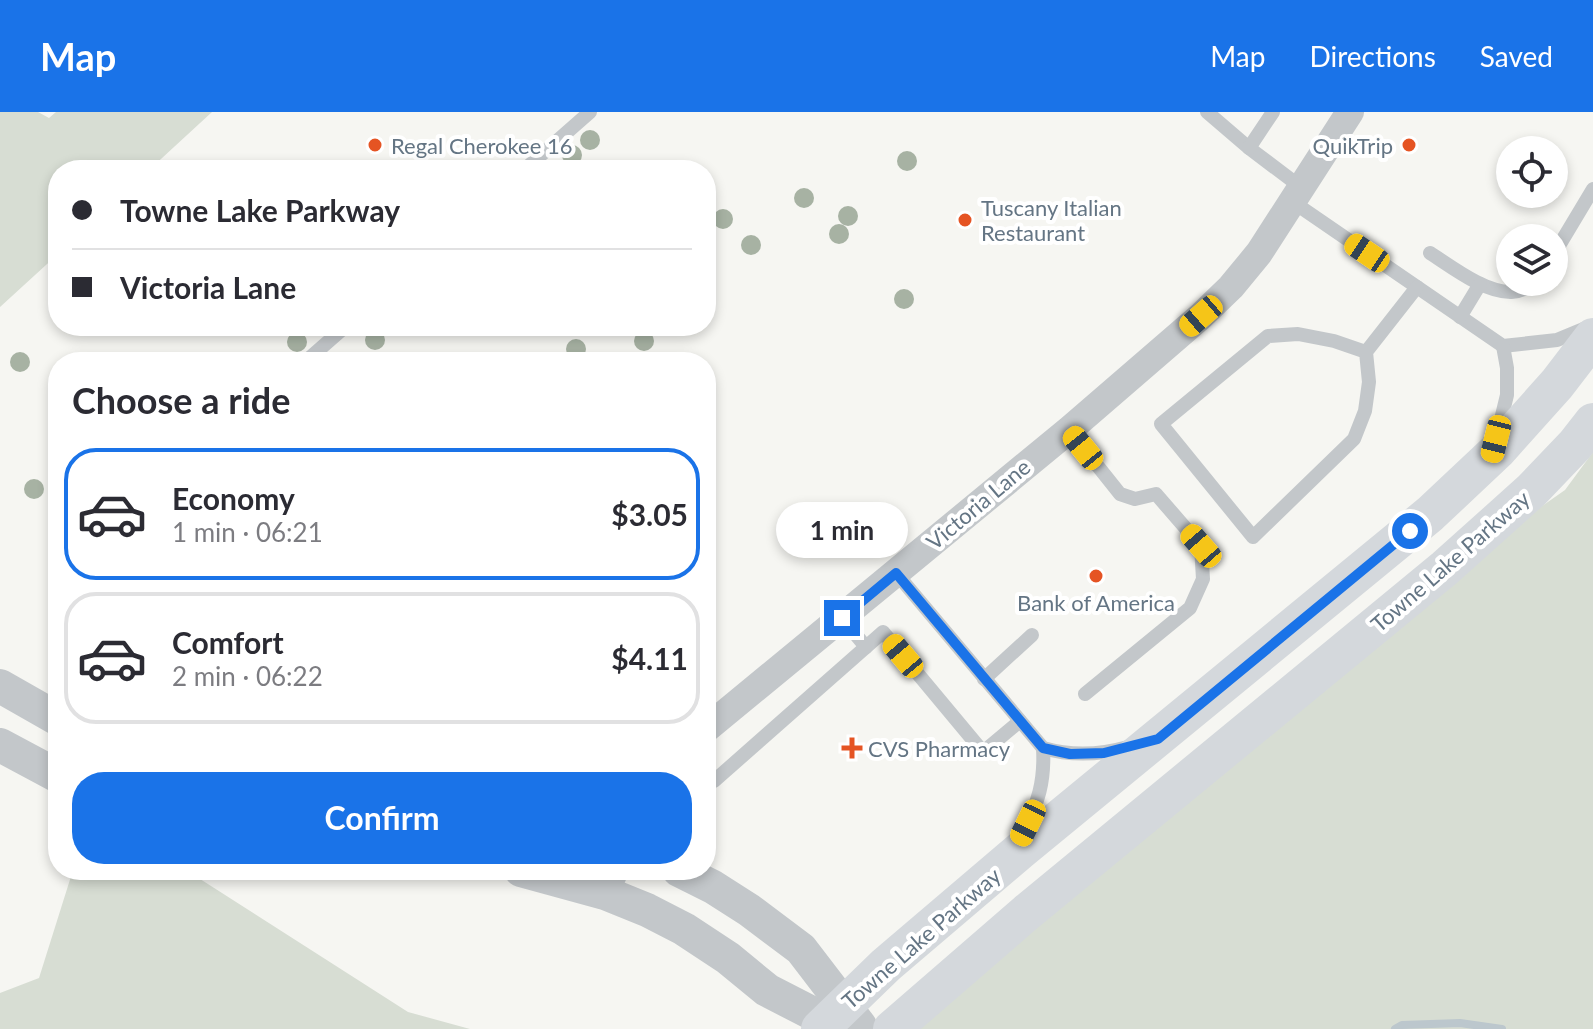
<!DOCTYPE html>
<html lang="en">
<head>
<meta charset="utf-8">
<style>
  :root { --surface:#fff; --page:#f2f2f3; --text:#2b2b33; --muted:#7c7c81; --line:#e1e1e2; --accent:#1a73e8 }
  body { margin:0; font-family:Lato,sans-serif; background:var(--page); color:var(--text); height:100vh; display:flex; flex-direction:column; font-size:30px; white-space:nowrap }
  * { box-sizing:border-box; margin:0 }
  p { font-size:26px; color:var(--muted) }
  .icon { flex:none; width:44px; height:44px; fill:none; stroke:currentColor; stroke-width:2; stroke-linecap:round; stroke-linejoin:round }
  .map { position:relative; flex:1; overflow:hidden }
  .details { position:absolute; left:48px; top:240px; width:668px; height:528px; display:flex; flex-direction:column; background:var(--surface); border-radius:32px; box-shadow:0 4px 12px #0003 }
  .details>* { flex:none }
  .banner { position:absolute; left:48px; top:48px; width:668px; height:176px; border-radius:32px; box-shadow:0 4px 12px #0003; display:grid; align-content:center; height:176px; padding:0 24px; background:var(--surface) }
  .controls { position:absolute; left:1496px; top:24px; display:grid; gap:16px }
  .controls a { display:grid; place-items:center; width:72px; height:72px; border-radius:50%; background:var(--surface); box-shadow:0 4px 12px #0003; font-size:40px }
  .end { position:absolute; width:36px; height:36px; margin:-18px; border:10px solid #1a73e8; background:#fff; box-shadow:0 0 0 4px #fff }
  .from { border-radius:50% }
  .bubble { position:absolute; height:56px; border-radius:28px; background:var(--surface); box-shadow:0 4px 12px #0003; font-size:26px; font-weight:700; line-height:56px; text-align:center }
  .car { position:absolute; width:24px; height:48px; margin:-24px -12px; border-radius:10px; box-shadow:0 0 6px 2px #0007; background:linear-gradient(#f5c518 24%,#345 0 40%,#f5c518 0 76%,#345 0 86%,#f5c518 0) }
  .banner b { display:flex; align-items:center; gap:28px; height:76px; font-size:30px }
  .banner b+b { border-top:2px solid var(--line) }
  .banner i { width:20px; height:20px; background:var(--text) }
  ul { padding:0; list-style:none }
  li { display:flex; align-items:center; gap:24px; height:132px; margin:0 16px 12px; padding:0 8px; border:4px solid var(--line); border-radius:32px }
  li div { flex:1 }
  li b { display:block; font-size:30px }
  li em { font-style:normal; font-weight:700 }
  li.on { border-color:var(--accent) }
  li>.icon { width:72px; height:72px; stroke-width:1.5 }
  h2 { padding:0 24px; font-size:36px; line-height:96px }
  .cta { display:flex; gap:16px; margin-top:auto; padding:16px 24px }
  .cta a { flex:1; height:92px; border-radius:32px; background:var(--accent); color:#fff; font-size:32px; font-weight:700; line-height:92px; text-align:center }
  header { display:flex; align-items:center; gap:48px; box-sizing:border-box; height:112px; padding:0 40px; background:var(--accent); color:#fff }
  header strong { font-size:38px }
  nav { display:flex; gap:44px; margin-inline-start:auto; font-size:28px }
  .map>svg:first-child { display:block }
</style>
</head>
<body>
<header>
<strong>Map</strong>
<nav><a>Map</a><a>Directions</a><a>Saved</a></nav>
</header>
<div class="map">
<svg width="1593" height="917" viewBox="0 0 1593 917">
  <rect width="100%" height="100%" fill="#f6f6f2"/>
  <g fill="#d7ddd3">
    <polygon points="0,0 38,0 49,6 56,0 212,0 149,58 58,58 58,142 0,195"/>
    <polygon points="1593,340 1593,917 905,917 1365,518 1565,378"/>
    <polygon points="73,758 186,758 408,900 470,917 0,917 0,881 39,866"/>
  </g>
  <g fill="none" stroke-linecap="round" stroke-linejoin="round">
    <polyline stroke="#bcc7cd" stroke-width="8" points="1395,917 1402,913 1460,911 1502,917"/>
    <g stroke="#c3c7ca" stroke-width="14">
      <polyline points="1207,0 1249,36 1302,76"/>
      <polyline points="1249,36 1273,0"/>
      <polyline points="524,58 590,0"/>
      <polyline points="1293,90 1503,234 1557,228 1586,216"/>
      <path d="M 1430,141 C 1452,155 1485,181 1512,180 C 1521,180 1529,175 1536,170"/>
      <polyline points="1554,142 1593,77"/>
      <polyline points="1460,205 1480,172"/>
      <polyline points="1366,240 1334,229 1298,222 1268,224 1161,312 1253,425 1354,327 1365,299 1369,270 1366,240 1417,175"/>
      <polyline points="305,250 346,214"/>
      <polyline points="1069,318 1120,382 1135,387 1156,382 1201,434 1203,467 1190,496 1085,582"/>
      <polyline points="1497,324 1507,283 1507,256 1503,234"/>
      <path d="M 896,461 L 1043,636 C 1071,644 1100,643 1128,635"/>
      <polyline points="842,506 866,535"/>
      <polyline points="984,567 1032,523"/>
      <polyline points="706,660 714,669 883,520 983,640 1020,609"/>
      <path d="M 1024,720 C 1038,690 1045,670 1043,636"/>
    </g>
    <g stroke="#c3c7ca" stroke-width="28">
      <polyline points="706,617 1069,318 1201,204 1231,175 1259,141 1350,0"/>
      <polyline points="605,781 615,758"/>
    </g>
    <g stroke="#c3c7ca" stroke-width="34">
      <polyline points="0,574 58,607"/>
      <polyline points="0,633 58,664"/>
      <polyline points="521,758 605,781 647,798 684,817 728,846 767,878 843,917"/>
      <polyline points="679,758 713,775 749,798 801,837 860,914"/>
    </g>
    <g stroke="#d4d8dc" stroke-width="38">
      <polyline points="820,917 886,853 1021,738 1430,402 1497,339 1557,272 1593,225"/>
      <polyline points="892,917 1027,800 1445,456 1532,378 1575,333 1593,310"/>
    </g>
  </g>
  <g fill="#a7b2a3">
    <circle cx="590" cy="28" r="10"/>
    <circle cx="572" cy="43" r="10"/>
    <circle cx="907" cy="49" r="10"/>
    <circle cx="804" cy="86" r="10"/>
    <circle cx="848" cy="104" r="10"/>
    <circle cx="723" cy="107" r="10"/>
    <circle cx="839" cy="122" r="10"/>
    <circle cx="751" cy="133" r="10"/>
    <circle cx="904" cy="187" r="10"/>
    <circle cx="375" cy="228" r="10"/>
    <circle cx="644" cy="229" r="10"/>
    <circle cx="297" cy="230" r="10"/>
    <circle cx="576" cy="237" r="10"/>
    <circle cx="20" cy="250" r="10"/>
    <circle cx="34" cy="377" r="10"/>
  </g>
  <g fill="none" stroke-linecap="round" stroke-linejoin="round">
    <polyline stroke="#1a73e8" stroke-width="10" points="842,506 896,461 1043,636 1070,642 1104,641 1158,627 1410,419"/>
  </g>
  <g fill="#e55423" stroke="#fff" stroke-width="3">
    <circle cx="375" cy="33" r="8"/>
    <circle cx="1409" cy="33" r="8"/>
    <circle cx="965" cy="108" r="8"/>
    <circle cx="1096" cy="464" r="8"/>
    <path d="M848 624h8v8h8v8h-8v8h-8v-8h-8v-8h8z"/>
  </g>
  <g text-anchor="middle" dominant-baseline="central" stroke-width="8" stroke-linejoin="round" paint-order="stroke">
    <g font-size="22" fill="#647584" stroke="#fff" text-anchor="start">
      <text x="391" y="33">Regal Cherokee 16</text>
      <text x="1393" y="33" text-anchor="end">QuikTrip</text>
      <text x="981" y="95">Tuscany Italian<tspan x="981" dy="25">Restaurant</tspan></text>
      <text x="1096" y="490" text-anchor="middle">Bank of America</text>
      <text x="868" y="636">CVS Pharmacy</text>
    </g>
    <g font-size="22" fill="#647584" stroke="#fff">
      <text transform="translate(978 392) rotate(-40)">Victoria Lane</text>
      <text transform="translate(1450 449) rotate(-41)">Towne Lake Parkway</text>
      <text transform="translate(921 826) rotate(-41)">Towne Lake Parkway</text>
    </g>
  </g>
</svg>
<div class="controls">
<a><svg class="icon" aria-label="locate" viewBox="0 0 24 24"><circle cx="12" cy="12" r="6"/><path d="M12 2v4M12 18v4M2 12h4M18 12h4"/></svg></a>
<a><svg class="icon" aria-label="layers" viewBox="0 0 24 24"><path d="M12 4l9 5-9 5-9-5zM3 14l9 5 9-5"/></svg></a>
</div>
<i class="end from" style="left:1410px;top:419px"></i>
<i class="end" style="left:842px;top:506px"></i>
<div class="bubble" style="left:776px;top:390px;width:132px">1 min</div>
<i class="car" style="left:1367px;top:141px;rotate:304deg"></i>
<i class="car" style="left:1201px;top:204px;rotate:229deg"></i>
<i class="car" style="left:1496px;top:327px;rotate:194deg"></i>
<i class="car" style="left:1083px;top:336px;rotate:321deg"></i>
<i class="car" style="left:1201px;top:434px;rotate:319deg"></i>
<i class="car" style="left:903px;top:544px;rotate:320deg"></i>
<i class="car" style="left:1028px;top:711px;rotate:206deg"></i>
<div class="banner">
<b><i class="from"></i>Towne Lake Parkway</b>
<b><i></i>Victoria Lane</b>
</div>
<section class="details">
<h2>Choose a ride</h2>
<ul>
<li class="on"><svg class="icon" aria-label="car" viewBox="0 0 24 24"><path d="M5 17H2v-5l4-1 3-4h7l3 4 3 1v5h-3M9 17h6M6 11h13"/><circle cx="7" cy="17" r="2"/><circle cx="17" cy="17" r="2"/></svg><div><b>Economy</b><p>1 min · 06:21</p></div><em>$3.05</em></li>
<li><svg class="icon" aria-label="car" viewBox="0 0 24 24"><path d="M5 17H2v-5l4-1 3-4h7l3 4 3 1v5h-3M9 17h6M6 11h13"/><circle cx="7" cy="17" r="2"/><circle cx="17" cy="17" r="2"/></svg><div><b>Comfort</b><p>2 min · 06:22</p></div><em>$4.11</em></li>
</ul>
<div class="cta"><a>Confirm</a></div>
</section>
</div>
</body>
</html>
